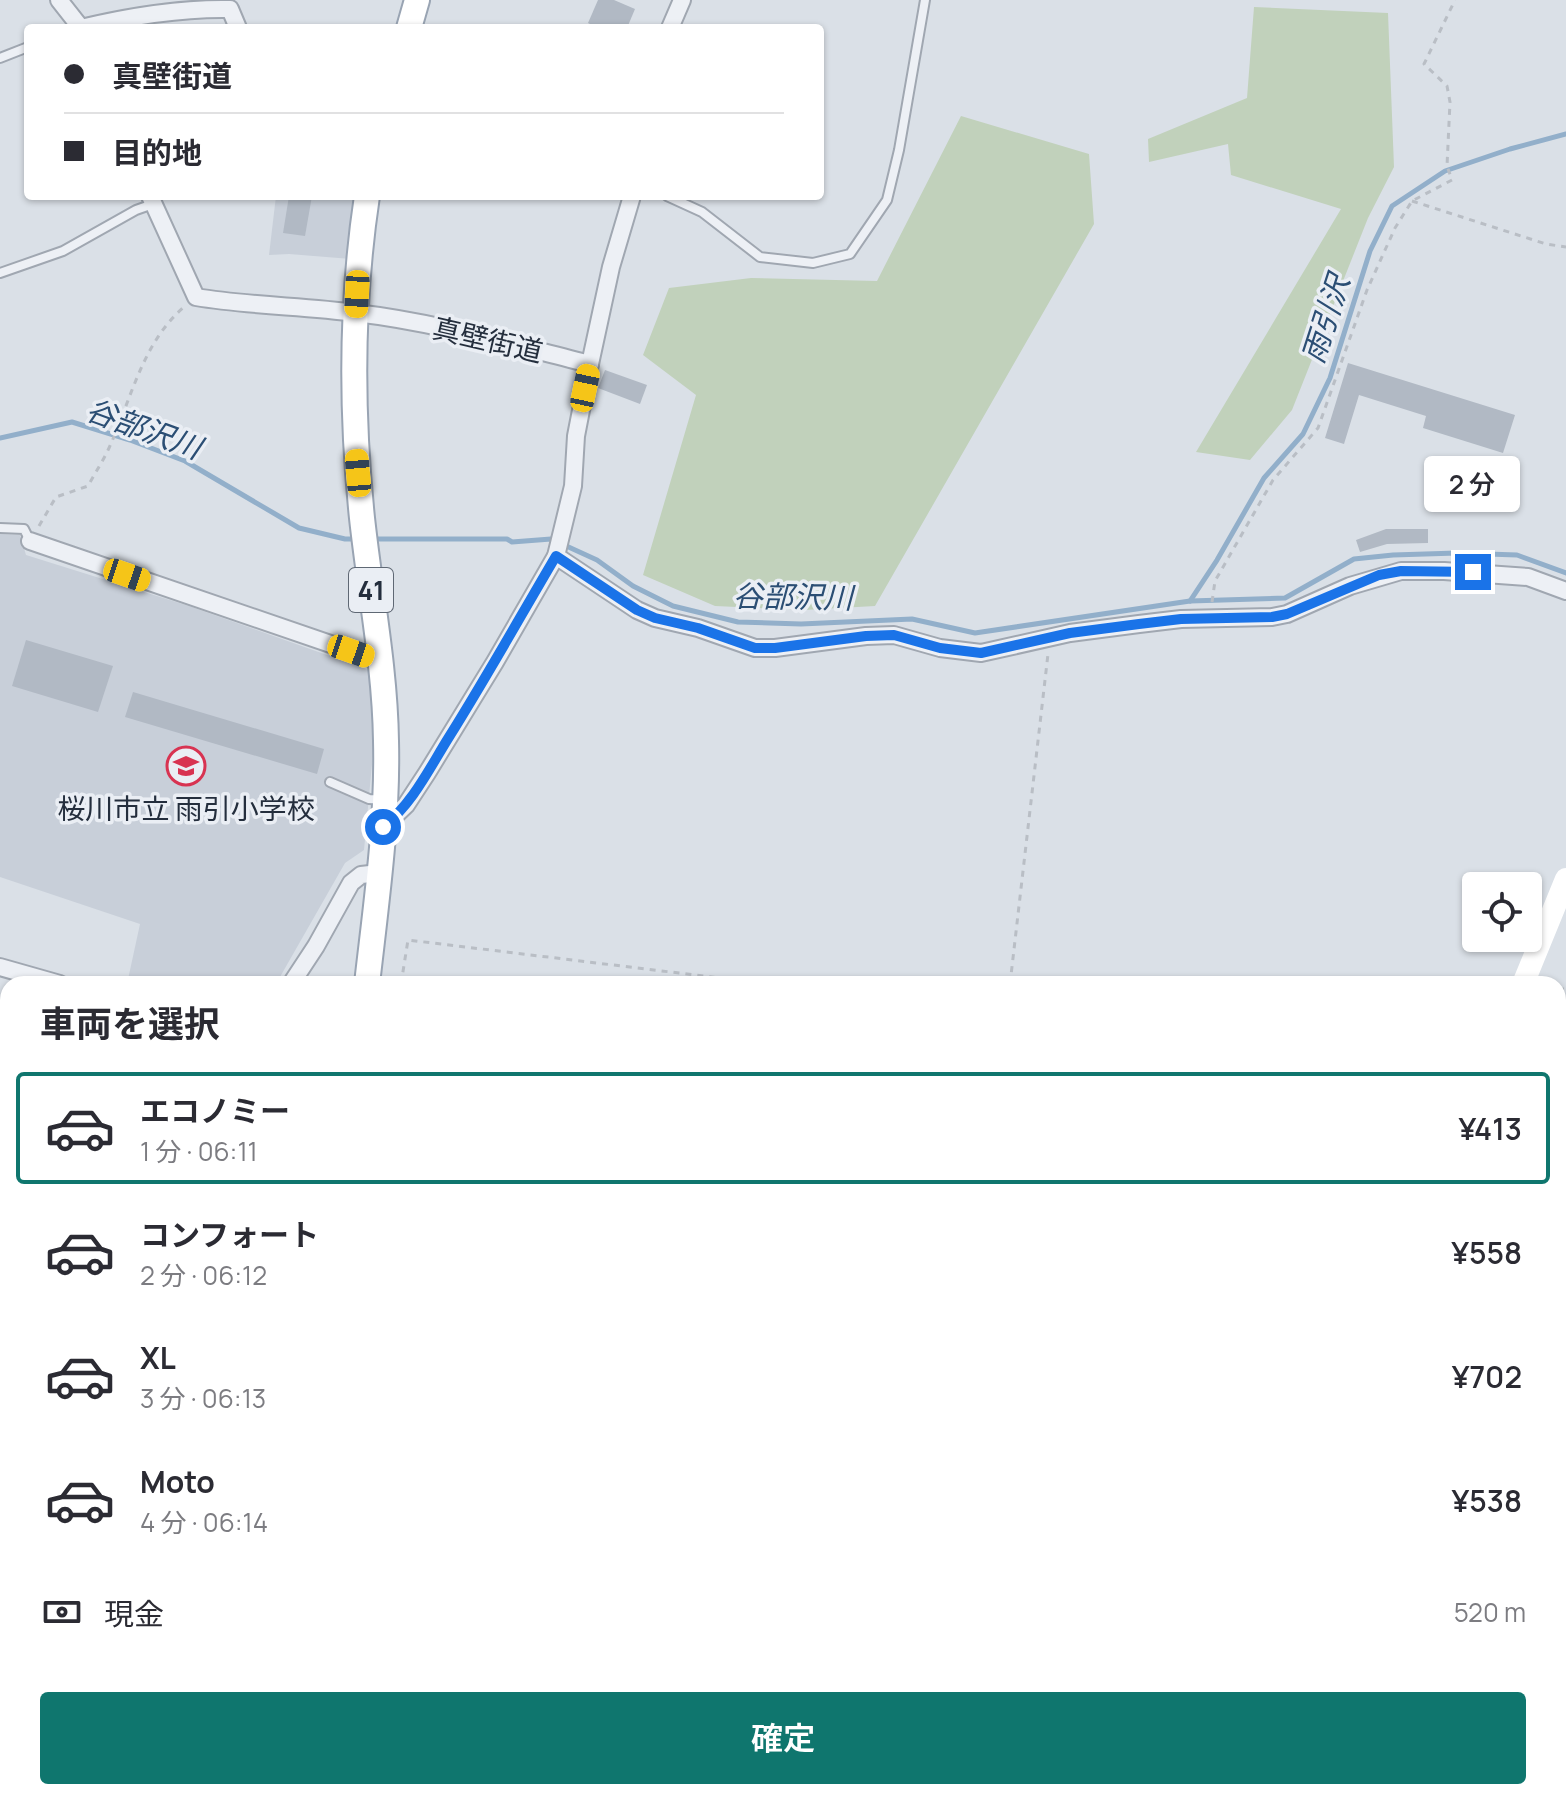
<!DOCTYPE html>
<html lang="ja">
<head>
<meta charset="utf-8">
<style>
  :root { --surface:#fff; --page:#f2f2f3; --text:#2b2b33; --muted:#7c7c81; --line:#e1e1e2; --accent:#0f766e }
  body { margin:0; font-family:Manrope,"Noto Sans JP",sans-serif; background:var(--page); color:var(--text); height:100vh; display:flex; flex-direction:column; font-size:30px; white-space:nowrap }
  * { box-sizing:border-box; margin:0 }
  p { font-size:26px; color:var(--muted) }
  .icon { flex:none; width:44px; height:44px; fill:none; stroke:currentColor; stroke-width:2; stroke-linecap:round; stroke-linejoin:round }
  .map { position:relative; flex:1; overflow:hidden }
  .sheet { position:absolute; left:0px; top:976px; width:1566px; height:824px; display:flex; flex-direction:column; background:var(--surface); border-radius:24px 24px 0 0; box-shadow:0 2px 6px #0004 }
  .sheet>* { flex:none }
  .banner { position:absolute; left:24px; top:24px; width:800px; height:176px; border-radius:8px; box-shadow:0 2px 6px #0004; display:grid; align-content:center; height:176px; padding:0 40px; background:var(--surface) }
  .controls { position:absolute; left:1462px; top:872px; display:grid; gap:16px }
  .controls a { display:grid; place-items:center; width:80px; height:80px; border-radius:8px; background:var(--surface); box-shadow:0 2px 6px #0004; font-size:40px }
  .end { position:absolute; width:36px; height:36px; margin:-18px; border:10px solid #1a73e8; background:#fff; box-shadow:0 0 0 4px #fff }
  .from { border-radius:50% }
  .bubble { position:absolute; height:56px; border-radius:8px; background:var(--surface); box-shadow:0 2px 6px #0004; font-size:26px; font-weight:600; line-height:56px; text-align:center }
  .car { position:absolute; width:24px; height:48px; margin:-24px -12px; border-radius:10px; box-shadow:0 0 6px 2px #0007; background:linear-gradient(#f5c518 24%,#345 0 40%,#f5c518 0 76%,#345 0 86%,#f5c518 0) }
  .banner b { display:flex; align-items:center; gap:28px; height:76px; font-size:30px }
  .banner b+b { border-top:2px solid var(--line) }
  .banner i { width:20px; height:20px; background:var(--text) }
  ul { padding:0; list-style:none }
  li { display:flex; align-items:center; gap:24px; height:112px; margin:0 16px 12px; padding:0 24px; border:4px solid transparent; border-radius:8px }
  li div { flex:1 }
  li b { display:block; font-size:30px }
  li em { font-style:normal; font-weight:600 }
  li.selected { border-color:var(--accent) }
  li>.icon { width:72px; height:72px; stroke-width:1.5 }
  h2 { padding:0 40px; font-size:36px; line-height:96px }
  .pay { display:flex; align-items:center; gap:20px; height:88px; padding:0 40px; font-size:30px }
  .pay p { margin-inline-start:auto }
  .action { display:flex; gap:16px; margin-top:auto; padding:16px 40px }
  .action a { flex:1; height:92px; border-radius:8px; background:var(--accent); color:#fff; font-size:32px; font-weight:600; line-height:92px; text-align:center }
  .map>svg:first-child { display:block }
</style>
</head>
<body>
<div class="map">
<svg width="1566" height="1800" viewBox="0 0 1566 1800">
  <rect width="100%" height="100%" fill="#dae0e7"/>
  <g fill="#c8cfd9">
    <polygon points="276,196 359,196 351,259 289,254 269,255"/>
    <polygon points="0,534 20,535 26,555 189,606 369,670 375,732 364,850 345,863 276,984 127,984 140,924 0,877"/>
  </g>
  <g fill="#c1d1bb">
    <polygon points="1254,7 1388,13 1394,167 1368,218 1292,410 1250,460 1196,452 1341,209 1231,175 1228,144 1149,162 1148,139 1247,98"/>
    <polygon points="961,116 1089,154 1094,224 875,606 804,610 715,606 643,575 696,395 643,355 669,288 751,278 877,281"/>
  </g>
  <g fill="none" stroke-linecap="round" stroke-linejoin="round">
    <g stroke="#92afca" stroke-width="5">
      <polyline points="0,438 72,422 130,440 185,461 299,528 345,539 359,539"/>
      <polyline points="373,539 507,539 512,542 551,539 597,560 633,586 673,606 738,622 801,624 912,619 975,633 1190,601 1285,598 1354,559 1393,555 1457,553 1517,555 1566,573"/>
      <polyline points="1190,601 1217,560 1264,478 1303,434 1330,378 1370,251 1392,206 1445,171 1510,149 1566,134"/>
    </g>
  </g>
  <g fill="#b1b9c4">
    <polygon points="598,0 614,0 635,9 627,28 598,28 588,23"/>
    <polygon points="289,196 312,196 305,236 283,233"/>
    <polygon points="1348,363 1515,415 1503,453 1423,428 1426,416 1359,395 1344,444 1325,438"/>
    <polygon points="605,370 647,385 640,404 598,388"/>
    <polygon points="1386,529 1428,529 1428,543 1387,544 1360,552 1356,540"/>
    <polygon points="26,640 113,666 98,712 12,686"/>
    <polygon points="133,692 324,749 317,774 125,717"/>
  </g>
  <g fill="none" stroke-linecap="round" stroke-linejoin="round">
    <g stroke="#a0a7b1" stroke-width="12">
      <g id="lane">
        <polyline points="0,58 28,47"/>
        <polyline points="667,196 702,212 760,257 813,263 850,254 887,200 899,150 925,0"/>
        <polyline points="0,273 63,251 136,210 153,204"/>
        <polyline points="0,528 24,529 30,541"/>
        <polyline points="330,782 369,799 384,800"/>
        <polyline points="0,1108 8,1104"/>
      </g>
    </g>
    <g stroke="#a0a7b1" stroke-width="20">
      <g id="street">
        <polyline points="59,0 81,28"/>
        <path d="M 81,28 C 131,16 179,8 230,9 L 238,28"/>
        <polyline points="670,28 682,0"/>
        <path d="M 150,196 L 196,297 C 249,306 303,306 356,313 C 435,322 513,345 590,364"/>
        <polyline points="30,541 380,661"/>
        <polyline points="556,556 637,610 655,618 698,628 755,648 775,648 866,636 894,635 940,648 981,653 1070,633 1139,624 1181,619 1272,617 1287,614 1350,586 1401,571 1444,571 1528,577 1566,591"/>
        <polyline points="383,827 406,805 427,773 495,662 556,556 573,486 576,436 590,364 611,267 632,196"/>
        <polyline points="0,967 60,984"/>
        <polyline points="291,984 316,946 351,883 361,875 379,873"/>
        <polyline points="0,1440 8,1409"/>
      </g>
    </g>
    <g stroke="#99a4b3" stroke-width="28">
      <g id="primary">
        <polyline points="409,28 417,0"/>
        <path d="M 367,196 C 351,302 351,411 362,518 C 370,592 385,667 386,741 C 388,822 376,904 367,984"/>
        <polyline points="568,1792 572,1800"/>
      </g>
    </g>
    <g stroke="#b9bec5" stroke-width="3" stroke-dasharray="6 6" stroke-linecap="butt">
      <polyline points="1412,201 1546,244 1566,247"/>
      <path d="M 39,526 L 56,497 L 88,486 C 95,473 103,461 109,448 C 131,400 142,343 184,307"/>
      <polyline points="1212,602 1215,581 1273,480 1318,428 1367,290 1395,228 1412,201 1452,180 1447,166 1450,102 1447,86 1424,64 1455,0"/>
      <polyline points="401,984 408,940 769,984"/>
      <polyline points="1010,984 1048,654"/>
      <polyline points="1558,989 1566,989"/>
      <polyline points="1558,1120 1566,1121"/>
      <polyline points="1558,1512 1566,1513"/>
      <polyline points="0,1612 8,1642"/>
      <polyline points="49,1792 51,1800"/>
      <polyline points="784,1800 784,1792"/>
    </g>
    <use href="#lane" stroke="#edf0f5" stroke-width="8"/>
    <use href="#street" stroke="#edf0f5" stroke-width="16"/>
    <g stroke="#fff" stroke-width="22">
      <polyline points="1523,984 1566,879"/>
      <polyline points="0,1296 8,1295"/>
      <polyline points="1399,1792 1400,1800"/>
    </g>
    <use href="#primary" stroke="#fff" stroke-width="24"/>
  </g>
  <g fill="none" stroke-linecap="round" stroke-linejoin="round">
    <path stroke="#1a73e8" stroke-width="10" d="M 383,827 C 413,803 429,769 449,737 C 486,678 520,617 556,556 L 637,610 L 655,618 L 698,628 L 755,648 L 775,648 L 866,636 L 894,635 L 940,648 L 981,653 L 1070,633 L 1139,624 L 1181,619 L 1272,617 L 1287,614 L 1379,575 L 1401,571 L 1473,572"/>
  </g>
  <defs>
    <g id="school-ring" transform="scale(2)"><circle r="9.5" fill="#eaeef4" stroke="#d83351" stroke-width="1.5"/><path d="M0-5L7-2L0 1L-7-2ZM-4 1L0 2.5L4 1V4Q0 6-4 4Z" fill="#d83351"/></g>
  </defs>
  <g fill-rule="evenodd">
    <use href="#school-ring" x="186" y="766"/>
  </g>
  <g text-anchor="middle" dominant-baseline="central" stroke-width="7" stroke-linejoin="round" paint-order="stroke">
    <rect fill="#eaeef4" stroke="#5f6874" stroke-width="2" x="349" y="568" width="44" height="44" rx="6"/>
    <g font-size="26" font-weight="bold" fill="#242e3d">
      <text x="371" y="590">41</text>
    </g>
    <g font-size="28" fill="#242e3d" stroke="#eaeef4">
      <text transform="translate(488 339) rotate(13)">真壁街道</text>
    </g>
    <g font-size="28" fill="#242e3d" stroke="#eaeef4">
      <text x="186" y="808">桜川市立 雨引小学校</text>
    </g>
    <g font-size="30" font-style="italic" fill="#2b4e74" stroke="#eaeef4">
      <text transform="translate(1325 319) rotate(-72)">雨引沢</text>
      <text transform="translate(144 428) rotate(20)">谷部沢川</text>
      <text transform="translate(793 596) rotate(1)">谷部沢川</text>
    </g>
  </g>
</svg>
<div class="controls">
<a><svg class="icon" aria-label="locate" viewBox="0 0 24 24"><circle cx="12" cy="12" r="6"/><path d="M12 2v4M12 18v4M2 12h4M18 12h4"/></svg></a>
</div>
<i class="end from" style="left:383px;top:827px"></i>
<i class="end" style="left:1473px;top:572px"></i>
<div class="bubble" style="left:1424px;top:456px;width:96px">2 分</div>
<i class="car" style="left:357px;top:294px;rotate:183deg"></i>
<i class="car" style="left:585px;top:388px;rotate:12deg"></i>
<i class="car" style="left:358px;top:473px;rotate:355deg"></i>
<i class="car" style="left:127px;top:575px;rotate:109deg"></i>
<i class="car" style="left:351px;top:651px;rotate:109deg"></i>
<div class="banner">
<b><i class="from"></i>真壁街道</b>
<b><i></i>目的地</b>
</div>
<section class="sheet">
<h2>車両を選択</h2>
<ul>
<li class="selected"><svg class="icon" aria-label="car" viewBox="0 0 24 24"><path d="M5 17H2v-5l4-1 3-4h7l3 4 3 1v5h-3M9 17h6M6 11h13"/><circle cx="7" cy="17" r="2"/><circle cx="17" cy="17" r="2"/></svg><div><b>エコノミー</b><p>1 分 · 06:11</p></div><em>¥413</em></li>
<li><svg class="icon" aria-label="car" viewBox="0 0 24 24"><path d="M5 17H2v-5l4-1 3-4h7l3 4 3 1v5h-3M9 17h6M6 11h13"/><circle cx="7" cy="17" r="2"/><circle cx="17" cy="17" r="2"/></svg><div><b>コンフォート</b><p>2 分 · 06:12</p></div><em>¥558</em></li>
<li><svg class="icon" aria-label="car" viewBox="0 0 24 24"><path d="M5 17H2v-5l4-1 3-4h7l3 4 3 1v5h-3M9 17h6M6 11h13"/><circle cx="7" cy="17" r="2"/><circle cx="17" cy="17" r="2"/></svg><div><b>XL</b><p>3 分 · 06:13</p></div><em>¥702</em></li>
<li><svg class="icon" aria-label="car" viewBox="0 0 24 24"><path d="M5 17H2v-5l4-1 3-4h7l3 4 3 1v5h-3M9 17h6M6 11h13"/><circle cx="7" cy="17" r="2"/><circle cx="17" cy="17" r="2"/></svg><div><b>Moto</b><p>4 分 · 06:14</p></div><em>¥538</em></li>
</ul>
<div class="pay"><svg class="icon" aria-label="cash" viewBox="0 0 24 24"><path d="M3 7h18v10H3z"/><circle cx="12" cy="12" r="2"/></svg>現金<p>520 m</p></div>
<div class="action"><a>確定</a></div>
</section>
</div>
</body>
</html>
